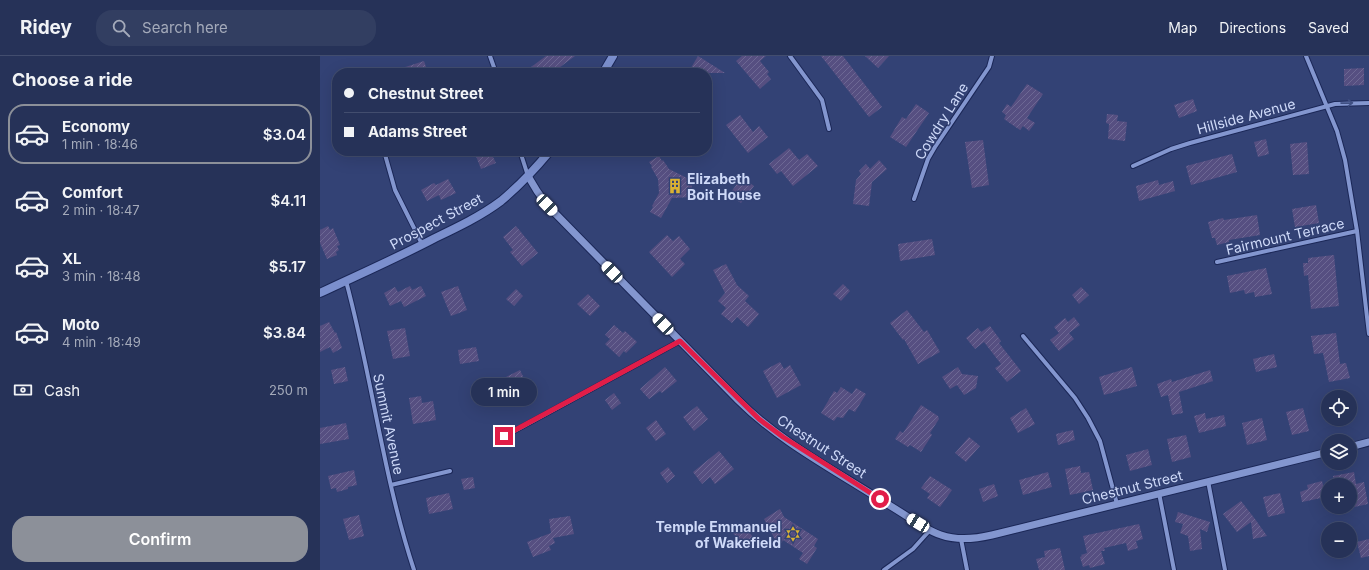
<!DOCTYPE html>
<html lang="en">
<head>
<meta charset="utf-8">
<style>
  :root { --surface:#263258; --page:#323e61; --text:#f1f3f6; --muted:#a4aaba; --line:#424d6e; --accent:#8c9099 }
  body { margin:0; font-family:Inter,sans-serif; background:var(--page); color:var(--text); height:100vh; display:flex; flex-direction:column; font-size:15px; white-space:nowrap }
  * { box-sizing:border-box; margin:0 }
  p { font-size:13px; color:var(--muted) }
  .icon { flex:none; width:22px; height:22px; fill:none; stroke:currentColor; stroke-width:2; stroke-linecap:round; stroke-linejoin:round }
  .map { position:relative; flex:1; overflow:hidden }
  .sheet { display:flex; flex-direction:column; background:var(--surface); width:320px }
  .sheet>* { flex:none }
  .banner { position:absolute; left:12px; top:12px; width:380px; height:88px; border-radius:16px; box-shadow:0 4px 16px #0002,0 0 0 1px var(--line); display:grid; align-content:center; height:88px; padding:0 12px; background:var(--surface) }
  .tools { position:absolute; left:1001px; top:334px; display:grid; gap:8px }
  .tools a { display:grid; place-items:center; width:36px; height:36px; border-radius:50%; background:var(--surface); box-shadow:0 4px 16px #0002,0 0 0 1px var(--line); font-size:20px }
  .end { position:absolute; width:18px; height:18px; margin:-9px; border:5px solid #e11d48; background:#fff; box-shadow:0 0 0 2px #fff }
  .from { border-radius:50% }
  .bubble { position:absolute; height:28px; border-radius:14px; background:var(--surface); box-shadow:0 4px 16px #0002,0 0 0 1px var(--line); font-size:13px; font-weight:600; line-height:28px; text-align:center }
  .car { position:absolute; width:12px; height:24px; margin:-12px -6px; border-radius:5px; box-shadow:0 0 3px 1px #0007; background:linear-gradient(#fff 24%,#345 0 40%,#fff 0 76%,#345 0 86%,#fff 0) }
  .banner b { display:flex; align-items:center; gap:14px; height:38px; font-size:15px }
  .banner b+b { border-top:1px solid var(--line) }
  .banner i { width:10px; height:10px; background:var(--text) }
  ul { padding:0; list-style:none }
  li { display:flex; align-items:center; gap:12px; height:60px; margin:0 8px 6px; padding:0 4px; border:2px solid transparent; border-radius:16px }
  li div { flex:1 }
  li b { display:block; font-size:15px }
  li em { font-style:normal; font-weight:600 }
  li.active { border-color:var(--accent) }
  li>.icon { width:36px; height:36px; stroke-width:1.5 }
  h2 { padding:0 12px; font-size:18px; line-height:48px }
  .pay { display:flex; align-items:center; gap:10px; height:44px; padding:0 12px; font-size:15px }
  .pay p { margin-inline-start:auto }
  .button { display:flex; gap:8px; margin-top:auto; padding:8px 12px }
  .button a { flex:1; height:46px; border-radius:16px; background:var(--accent); color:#fff; font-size:16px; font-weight:600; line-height:46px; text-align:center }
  header { display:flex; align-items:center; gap:24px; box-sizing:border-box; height:56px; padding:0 20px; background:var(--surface); border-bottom:1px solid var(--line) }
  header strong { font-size:19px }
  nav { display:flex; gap:22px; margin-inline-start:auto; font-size:14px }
  .search { width:280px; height:36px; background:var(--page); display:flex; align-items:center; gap:10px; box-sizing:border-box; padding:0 14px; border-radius:16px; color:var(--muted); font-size:15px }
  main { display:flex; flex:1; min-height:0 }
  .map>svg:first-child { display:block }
</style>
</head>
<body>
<header>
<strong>Ridey</strong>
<div class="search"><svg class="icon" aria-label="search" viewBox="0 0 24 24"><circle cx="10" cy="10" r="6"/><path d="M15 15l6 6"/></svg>Search here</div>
<nav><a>Map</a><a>Directions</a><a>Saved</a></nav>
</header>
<main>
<section class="sheet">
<h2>Choose a ride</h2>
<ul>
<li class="active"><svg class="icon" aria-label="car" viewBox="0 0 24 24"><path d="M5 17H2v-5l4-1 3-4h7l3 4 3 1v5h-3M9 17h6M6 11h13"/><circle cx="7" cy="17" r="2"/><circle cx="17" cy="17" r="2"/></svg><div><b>Economy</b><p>1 min · 18:46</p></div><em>$3.04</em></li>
<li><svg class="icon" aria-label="car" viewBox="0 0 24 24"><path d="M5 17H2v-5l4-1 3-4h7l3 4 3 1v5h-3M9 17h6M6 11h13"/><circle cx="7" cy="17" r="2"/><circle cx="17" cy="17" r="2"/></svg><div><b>Comfort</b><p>2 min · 18:47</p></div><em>$4.11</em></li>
<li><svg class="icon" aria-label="car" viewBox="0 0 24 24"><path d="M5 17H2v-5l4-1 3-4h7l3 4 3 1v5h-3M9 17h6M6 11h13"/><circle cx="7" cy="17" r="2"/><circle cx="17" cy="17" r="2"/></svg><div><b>XL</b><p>3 min · 18:48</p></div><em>$5.17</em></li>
<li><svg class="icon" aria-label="car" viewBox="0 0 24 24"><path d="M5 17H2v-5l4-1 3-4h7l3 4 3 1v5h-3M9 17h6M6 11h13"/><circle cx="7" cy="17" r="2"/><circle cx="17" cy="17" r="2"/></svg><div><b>Moto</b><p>4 min · 18:49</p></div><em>$3.84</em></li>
</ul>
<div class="pay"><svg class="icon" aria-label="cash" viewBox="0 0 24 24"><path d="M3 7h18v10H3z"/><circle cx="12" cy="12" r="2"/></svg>Cash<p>250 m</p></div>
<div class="button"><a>Confirm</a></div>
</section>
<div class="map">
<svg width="1049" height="514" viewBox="0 0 1049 514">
  <defs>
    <pattern id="building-hatch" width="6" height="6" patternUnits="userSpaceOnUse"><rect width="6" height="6" fill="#564f81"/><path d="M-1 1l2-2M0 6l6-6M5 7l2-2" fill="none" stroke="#6d6894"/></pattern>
  </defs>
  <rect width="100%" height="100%" fill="#334275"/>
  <g fill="url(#building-hatch)">
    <polygon points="226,0 255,0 232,17 203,17"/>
    <polygon points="378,0 405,17 368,17"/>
    <polygon points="422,0 446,0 440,5 449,16 447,18 451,23 440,33 416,5"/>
    <polygon points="501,0 523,0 562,51 549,61"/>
    <polygon points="545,0 569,0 558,12"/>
    <polygon points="104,5 108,17 74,17 73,15"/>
    <polygon points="1044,12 1044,29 1024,30 1024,13"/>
    <polygon points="707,28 723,38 707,62 715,67 709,75 703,70 700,74 684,63 686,59 682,56 687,48 691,51"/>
    <polygon points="873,43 877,55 859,62 854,49"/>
    <polygon points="596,48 609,57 586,91 570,81 582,61 586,63"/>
    <polygon points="787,58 798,59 797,65 807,66 805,85 788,83 789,68 786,67"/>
    <polygon points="420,59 433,76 439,70 448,81 428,97 406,69"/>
    <polygon points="946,83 949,98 938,101 934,86"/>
    <polygon points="663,84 669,129 652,132 645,86"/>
    <polygon points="987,86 989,118 973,119 970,88"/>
    <polygon points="469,92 479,104 487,98 498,110 473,130 461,115 457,118 449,108"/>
    <polygon points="154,95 170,95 176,107 161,113"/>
    <polygon points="912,98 917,116 871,129 866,110"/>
    <polygon points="339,100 342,105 343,104 349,113 367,122 372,122 372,141 352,142 341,162 330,156 333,151 332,150 339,137 338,123 331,111 332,110 329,106"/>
    <polygon points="559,104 567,113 552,126 549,150 533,148 536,124 541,118 539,115 546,108 550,113"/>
    <polygon points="422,121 434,130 421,147 409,139"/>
    <polygon points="128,123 136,137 121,144 119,139 107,145 101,134 114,127 116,129"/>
    <polygon points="838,124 839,129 853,125 855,135 819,145 816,130"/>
    <polygon points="996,149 999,167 975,171 972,153"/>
    <polygon points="937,159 940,179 909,184 909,186 897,189 895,182 892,182 888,166 903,162 904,164"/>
    <polygon points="8,170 10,174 13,172 20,189 17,190 19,194 16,196 17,199 7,203 0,187 0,174"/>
    <polygon points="196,170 218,197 202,210 190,196 193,194 183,181"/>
    <polygon points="347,179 353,185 359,180 370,193 360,203 365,208 352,221 329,196"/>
    <polygon points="612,183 615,199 580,205 578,188"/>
    <polygon points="1014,199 1019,250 991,253 988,219 984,220 983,207 988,207 988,202"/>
    <polygon points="406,208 417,229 429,240 425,245 439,258 428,271 417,261 412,267 401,258 406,252 398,245 405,237 393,214"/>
    <polygon points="946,212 952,238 935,241 934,236 925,238 924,234 910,237 907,220"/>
    <polygon points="523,228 530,235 521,245 513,238"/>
    <polygon points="90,230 92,234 101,230 106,240 84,251 81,245 70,250 64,237 75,231 78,236"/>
    <polygon points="138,230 147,254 131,260 121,236"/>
    <polygon points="761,231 769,239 759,248 752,239"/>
    <polygon points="196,233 203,240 194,250 186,243"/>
    <polygon points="268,238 280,250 270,260 257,248"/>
    <polygon points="587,254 604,276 607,274 620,296 598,308 584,283 583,284 570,267"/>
    <polygon points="754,261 760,269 749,277 754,283 739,295 730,284 739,277 734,271 745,262 748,266"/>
    <polygon points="9,266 15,277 16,276 22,292 13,297 10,291 0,296 0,270"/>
    <polygon points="294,269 303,277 305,275 317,286 306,297 304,295 299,301 285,288 290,283 285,279"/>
    <polygon points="670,270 681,285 679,287 701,315 687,326 675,312 681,308 664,286 655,293 646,282 658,272 661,276"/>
    <polygon points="85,272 90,300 73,303 67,275"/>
    <polygon points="1016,277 1020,308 1026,307 1030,322 1009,326 1003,297 994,298 991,280"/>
    <polygon points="156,291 159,305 140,308 138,294"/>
    <polygon points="954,298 957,311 936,316 933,303"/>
    <polygon points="460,306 464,313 470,309 481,329 457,342 443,315"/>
    <polygon points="25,311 28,325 14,328 11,314"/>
    <polygon points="345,311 357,325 342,337 340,335 329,343 320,333"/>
    <polygon points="638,311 642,318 658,320 656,332 644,339 637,329 630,333 622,321"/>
    <polygon points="812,311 817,330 784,339 779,321"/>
    <polygon points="200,314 206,327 188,336 182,323"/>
    <polygon points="890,314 893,325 859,336 863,357 852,359 848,339 841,341 837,328 851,323 852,326"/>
    <polygon points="521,331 532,338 536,332 546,338 535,356 529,353 523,362 517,361 514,365 501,357 514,335 517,337"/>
    <polygon points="294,337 301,347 292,354 285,344"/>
    <polygon points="101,340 102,347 113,345 116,364 93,368 89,342"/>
    <polygon points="601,349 618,360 619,363 610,377 612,379 601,396 590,389 588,391 575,383 580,375 583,377"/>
    <polygon points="377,350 388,363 374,375 363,361"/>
    <polygon points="706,352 715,368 698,377 690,362"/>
    <polygon points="983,352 989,375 972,379 966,356"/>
    <polygon points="885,357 886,363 904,359 906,370 879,377 874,360"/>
    <polygon points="942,362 947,384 927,389 922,367"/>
    <polygon points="336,364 346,378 336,385 326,372"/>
    <polygon points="26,367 29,383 0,388 0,372"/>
    <polygon points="753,374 755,384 738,389 736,378"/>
    <polygon points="866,379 871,401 852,406 847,383"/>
    <polygon points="649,381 660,390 646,406 635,397"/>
    <polygon points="828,393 832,409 810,415 806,399"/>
    <polygon points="399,395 414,413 395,428 390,421 382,428 373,416"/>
    <polygon points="760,410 761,417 769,416 773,434 750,439 745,413"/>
    <polygon points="348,411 355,420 347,427 340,417"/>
    <polygon points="34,414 37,429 28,431 28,433 17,436 16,432 11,433 8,420"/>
    <polygon points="728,416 732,431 703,439 699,424"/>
    <polygon points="1034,416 1036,428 1044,426 1048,448 1030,452 1030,429 1015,429 1013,420"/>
    <polygon points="610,420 632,434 620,451 607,442 610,438 601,432"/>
    <polygon points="153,421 155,432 144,434 141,423"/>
    <polygon points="1002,425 1006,441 982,446 980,436 988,433 987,429"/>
    <polygon points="674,428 678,440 663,446 659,433"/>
    <polygon points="129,437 133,453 109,458 106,442"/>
    <polygon points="960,437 965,457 948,461 943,441"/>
    <polygon points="921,445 935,463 947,480 933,483 931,466 917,476 903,458"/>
    <polygon points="460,453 464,461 498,483 494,490 497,492 487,508 479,503 483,497 463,484 459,491 444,463"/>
    <polygon points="858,456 890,466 887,476 880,473 882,493 870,495 868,480 860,477 863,468 855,466"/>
    <polygon points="39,459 44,480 29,484 23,463"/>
    <polygon points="250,460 254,478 233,482 235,487 229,490 231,494 213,501 207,486 231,477 229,463"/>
    <polygon points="421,467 433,481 423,489 412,476"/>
    <polygon points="819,468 823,483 816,485 818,492 808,495 806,487 784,492 785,495 781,495 785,508 770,512 769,509 763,511 760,501 762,500 761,499 767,497 763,480"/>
    <polygon points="1049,483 1049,500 1041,502 1037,486"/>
    <polygon points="740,492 745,514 719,514 716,503 725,501 724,495"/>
  </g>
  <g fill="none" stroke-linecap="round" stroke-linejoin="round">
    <g stroke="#1b2757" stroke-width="6">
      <g id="minor">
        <polyline points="170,0 176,17"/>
        <polyline points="470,0 502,44 509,73"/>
        <polyline points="986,0 1017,75 1025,104 1037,175 1049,278"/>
        <polyline points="64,95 75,134 102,188"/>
        <polyline points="200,95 208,120"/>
        <polyline points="813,110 851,93 870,87 1015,48 1049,47"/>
        <polyline points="594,143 608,103 615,91 669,11 672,0"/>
        <polyline points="897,206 1037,175"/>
        <path d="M 26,225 C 52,321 63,420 94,514"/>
        <polyline points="703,280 755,342 768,362 780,385 797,448"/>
        <polyline points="185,380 360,285"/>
        <polyline points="888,425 905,514"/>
        <polyline points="71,429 130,415"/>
        <polyline points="839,437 854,514"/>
        <polyline points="641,483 647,514"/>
        <polyline points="564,514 593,493 610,474"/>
      </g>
    </g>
    <g stroke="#1b2757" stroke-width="9">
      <g id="tertiary">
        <path d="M 208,120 L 217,135 L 227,149 L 418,344 C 457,383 507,410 553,439 C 567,448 581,456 594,465 C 603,470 611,476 621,479 C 638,485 655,483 672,479 L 1008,396"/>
        <polyline points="1030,391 1049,386"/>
      </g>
    </g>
    <g stroke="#1b2757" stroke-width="10">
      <g id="secondary">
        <polyline points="283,17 293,0"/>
        <path d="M 0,237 C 38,219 77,202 115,182 C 138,171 161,160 181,145 C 199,130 215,113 230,95"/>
      </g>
    </g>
    <use href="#minor" stroke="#8396cf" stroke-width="4"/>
    <use href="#tertiary" stroke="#8396cf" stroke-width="7"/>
    <use href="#secondary" stroke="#7b8fcd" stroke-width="8"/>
  </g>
  <defs><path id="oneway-shaft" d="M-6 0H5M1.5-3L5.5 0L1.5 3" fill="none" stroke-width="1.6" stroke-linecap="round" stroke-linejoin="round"/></defs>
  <use stroke="#3f4f82" href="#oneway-shaft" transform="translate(1027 47) rotate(-1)"/>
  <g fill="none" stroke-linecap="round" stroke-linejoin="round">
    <polyline stroke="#e11d48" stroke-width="5" points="184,380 360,285 439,363 463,381 560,443"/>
  </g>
  <defs>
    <g id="building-bare" transform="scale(1.2)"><path d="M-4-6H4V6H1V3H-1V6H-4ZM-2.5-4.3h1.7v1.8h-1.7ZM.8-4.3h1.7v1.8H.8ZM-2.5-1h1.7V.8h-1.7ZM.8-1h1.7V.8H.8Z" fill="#dbb233" stroke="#334275" stroke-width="2.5" paint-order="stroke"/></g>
    <g id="synagogue-bare" transform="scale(1.2)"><path d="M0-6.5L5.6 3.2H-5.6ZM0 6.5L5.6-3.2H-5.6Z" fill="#dbb233" stroke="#334275" stroke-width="2.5" paint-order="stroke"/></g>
  </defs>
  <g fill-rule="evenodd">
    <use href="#building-bare" x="355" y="130"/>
    <use href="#synagogue-bare" x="473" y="478"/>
  </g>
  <g text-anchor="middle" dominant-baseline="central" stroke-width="3" stroke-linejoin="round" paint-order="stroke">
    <g font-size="14" fill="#ced9f8" stroke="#334275">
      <text transform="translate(926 60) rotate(-15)">Hillside Avenue</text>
      <text transform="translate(621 65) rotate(-58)">Cowdry Lane</text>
      <text transform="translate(116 165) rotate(-28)">Prospect Street</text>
      <text transform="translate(965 180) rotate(-13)">Fairmount Terrace</text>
      <text transform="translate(69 368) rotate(78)">Summit Avenue</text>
      <text transform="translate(502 390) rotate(33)">Chestnut Street</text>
      <text transform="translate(812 431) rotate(-14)">Chestnut Street</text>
    </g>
    <g font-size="14" font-weight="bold" fill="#ced9f8" stroke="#334275" text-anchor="start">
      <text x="367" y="122">Elizabeth<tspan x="367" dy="16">Boit House</tspan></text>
      <text x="461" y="470" text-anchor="end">Temple Emmanuel<tspan x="461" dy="16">of Wakefield</tspan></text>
    </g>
  </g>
</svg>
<div class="tools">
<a><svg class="icon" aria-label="locate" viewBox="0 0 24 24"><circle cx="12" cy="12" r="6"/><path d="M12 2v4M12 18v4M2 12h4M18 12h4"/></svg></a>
<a><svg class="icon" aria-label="layers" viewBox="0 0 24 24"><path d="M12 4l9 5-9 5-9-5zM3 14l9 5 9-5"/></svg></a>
<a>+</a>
<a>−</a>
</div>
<i class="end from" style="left:560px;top:443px"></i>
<i class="end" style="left:184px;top:380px"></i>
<div class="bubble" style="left:151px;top:322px;width:66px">1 min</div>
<i class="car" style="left:227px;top:149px;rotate:136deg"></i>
<i class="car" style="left:292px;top:216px;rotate:316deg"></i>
<i class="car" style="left:343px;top:268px;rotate:316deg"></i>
<i class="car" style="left:598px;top:467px;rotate:301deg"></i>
<div class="banner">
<b><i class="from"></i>Chestnut Street</b>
<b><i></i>Adams Street</b>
</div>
</div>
</main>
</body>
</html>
